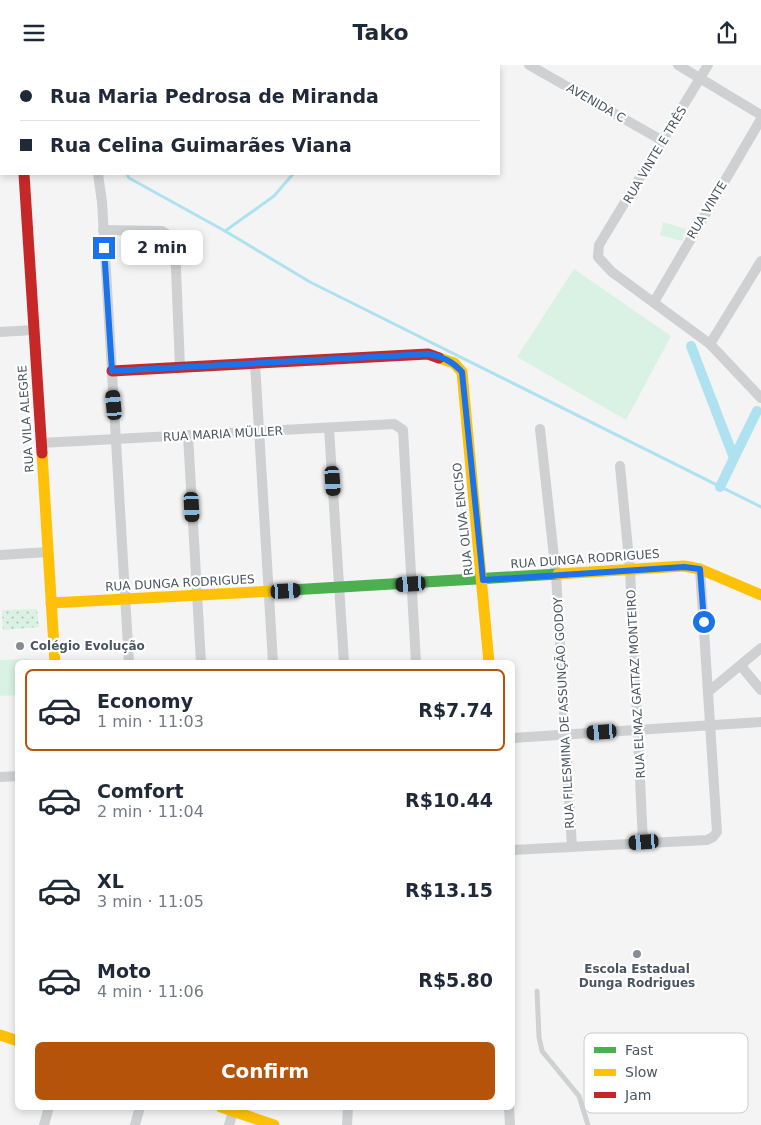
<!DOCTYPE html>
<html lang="en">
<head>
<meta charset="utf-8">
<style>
  :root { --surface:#fff; --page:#f6f6f7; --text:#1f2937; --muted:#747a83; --line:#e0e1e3; --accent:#b45309 }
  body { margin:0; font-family:"DejaVu Sans",sans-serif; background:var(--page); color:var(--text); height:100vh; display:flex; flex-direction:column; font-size:19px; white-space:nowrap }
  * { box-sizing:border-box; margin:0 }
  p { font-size:16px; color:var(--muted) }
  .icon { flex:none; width:28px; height:28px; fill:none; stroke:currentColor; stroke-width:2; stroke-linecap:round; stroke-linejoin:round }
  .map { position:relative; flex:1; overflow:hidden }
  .details { position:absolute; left:15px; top:595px; width:500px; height:450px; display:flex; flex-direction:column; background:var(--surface); border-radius:8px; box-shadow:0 2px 8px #0003 }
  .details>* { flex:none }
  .hud { position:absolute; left:0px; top:0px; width:500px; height:110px; box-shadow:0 2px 8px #0003; display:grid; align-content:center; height:110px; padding:0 20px; background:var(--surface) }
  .end { position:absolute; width:22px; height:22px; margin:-11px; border:6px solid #1a73e8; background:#fff; box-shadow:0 0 0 2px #fff }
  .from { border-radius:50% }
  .bubble { position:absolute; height:35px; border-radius:8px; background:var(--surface); box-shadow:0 2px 8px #0003; font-size:16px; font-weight:700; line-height:35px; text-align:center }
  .car { position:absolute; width:15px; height:30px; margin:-15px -8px; border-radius:6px; box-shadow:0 0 4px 1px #0007; background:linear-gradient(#222 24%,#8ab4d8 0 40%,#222 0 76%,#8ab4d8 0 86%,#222 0) }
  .hud b { display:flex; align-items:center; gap:18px; height:48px; font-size:19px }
  .hud b+b { border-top:1px solid var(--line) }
  .hud i { width:12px; height:12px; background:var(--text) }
  ul { padding:9px 0 0; list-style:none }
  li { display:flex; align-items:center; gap:15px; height:82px; margin:0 10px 8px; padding:0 10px; border:2px solid transparent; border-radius:8px }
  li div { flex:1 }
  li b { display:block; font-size:19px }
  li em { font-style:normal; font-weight:700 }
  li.on { border-color:var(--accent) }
  li>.icon { width:45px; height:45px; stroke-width:1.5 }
  .button { display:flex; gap:10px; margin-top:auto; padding:10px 20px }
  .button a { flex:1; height:58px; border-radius:8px; background:var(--accent); color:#fff; font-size:20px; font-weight:700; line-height:58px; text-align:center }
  header { display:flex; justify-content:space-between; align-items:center; height:65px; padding:0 20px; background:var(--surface); font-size:22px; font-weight:700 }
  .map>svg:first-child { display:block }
</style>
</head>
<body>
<header><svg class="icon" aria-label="menu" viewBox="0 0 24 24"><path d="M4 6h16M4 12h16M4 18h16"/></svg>Tako<svg class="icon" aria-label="share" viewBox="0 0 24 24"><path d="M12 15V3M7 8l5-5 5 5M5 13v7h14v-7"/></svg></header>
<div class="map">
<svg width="761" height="1060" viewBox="0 0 761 1060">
  <defs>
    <pattern id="grass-dots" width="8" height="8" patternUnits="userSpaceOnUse" patternTransform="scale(1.25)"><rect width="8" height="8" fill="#d9f2e3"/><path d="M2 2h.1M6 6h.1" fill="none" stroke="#b2c7bb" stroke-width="1.8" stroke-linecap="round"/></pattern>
  </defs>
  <rect width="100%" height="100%" fill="#f4f4f4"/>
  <polygon fill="url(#grass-dots)" points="37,544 39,562 3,565 2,545"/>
  <g fill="#d9f2e3">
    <polygon points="663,157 686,164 682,176 660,170"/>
    <polygon points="574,204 671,271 626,355 517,292"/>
    <polygon points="28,594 28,597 18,598 17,630 0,631 0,595"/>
  </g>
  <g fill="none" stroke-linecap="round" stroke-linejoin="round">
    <g stroke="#aee2f0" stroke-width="3">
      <polyline points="72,0 72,1"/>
      <polyline points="376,1 376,0"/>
      <polyline points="127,109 129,113 225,166 310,217 761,442"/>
      <polyline points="225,166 274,131 293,109"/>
    </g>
    <g stroke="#aee2f0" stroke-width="10">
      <polyline points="691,281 734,393 720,422"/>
      <polyline points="734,393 757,346"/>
    </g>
    <polyline stroke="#ced0d2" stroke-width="5" points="537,926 539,972 542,986 579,1031 588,1060"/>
    <g stroke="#ced0d2" stroke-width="10">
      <polyline points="17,0 17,1"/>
      <polyline points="529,0 663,76"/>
      <polyline points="678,0 761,50"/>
      <polyline points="708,0 599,180 598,192 612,207 710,279 761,333"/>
      <polyline points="0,40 1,40"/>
      <polyline points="98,109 102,137 129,598"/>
      <polyline points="103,165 162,166 170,171 175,180 180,302"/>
      <polyline points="654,237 761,54"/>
      <polyline points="0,267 34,265"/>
      <polyline points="710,279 761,196"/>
      <polyline points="255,298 273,598"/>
      <polyline points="329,363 344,598"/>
      <polyline points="540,364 556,510 572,782"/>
      <polyline points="188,370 201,598"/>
      <polyline points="41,378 394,359 403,365 416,598"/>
      <polyline points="620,401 630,505 643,777"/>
      <polyline points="0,490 48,487"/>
      <polyline points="741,601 761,625"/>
      <polyline points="708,627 761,583"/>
      <polyline points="512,673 761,657"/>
      <polyline points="0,712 18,711"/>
      <polyline points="512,785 707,775 713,772 717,767 700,504"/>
      <polyline points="509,1042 510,1060"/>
      <polyline points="44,1060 49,1042"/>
      <polyline points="135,1060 140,1042"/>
      <polyline points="229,1060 233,1047"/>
      <polyline points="347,1060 348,1042"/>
    </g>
    <polyline stroke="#4caf50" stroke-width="11" points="274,526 558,509"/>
    <g stroke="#ffc107" stroke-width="11">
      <polyline points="439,293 454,298 462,307 489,598"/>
      <polyline points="42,388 55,598"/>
      <polyline points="558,509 684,501 700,504 761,530"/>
      <polyline points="51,538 274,526"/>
      <polyline points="0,970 18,976"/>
      <polyline points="221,1042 274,1060"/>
    </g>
    <g stroke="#c62828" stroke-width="11">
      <polyline points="24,109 42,388"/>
      <polyline points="112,306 428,289 439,293"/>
    </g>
  </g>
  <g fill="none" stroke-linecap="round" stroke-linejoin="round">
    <path stroke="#1a73e8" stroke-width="6" d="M 104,183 L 112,306 L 428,289 C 443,292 452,296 462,307 L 483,515 L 684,502 L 700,504 L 704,557"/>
  </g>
  <g fill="#868d94" stroke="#fff" stroke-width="2">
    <circle cx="20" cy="581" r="5"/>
    <circle cx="637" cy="889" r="5"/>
  </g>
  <g text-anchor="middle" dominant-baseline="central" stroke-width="4.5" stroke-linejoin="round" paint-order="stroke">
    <g font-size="12" fill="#4a5661" stroke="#fff">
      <text transform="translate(596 38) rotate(30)">AVENIDA C</text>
      <text transform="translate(655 90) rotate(-59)">RUA VINTE E TRÊS</text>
      <text transform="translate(707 145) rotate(-59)">RUA VINTE</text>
      <text transform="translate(26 354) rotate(-94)">RUA VILA ALEGRE</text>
      <text transform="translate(223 369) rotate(-3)">RUA MARIA MÜLLER</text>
      <text transform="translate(463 454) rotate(-96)">RUA OLIVA ENCISO</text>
      <text transform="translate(585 494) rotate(-4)">RUA DUNGA RODRIGUES</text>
      <text transform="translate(180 518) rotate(-3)">RUA DUNGA RODRIGUES</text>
      <text transform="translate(636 619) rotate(-93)">RUA ELMAZ GATTAZ MONTEIRO</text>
      <text transform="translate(564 648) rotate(-93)">RUA FILESMINA DE ASSUNÇÃO GODOY</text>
    </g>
    <g font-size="12" font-weight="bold" fill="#4a5661" stroke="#fff" text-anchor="start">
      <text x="30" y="581">Colégio Evolução</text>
      <text x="637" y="904" text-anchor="middle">Escola Estadual<tspan x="637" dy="14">Dunga Rodrigues</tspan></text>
    </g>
  </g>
  <rect x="584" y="968" width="164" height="80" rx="8" fill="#fff" stroke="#c9ccd0" stroke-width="1"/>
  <rect x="594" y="982" width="22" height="6" fill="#4caf50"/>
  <rect x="594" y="1004" width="22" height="7" fill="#ffc107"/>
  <rect x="594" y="1027" width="22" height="6" fill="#c62828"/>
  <g font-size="14" fill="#4a5661">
    <text x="625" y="990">Fast</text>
    <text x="625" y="1012">Slow</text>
    <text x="625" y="1035">Jam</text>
  </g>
</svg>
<i class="end from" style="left:704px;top:557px"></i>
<i class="end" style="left:104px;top:183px"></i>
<div class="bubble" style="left:121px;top:165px;width:82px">2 min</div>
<i class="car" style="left:114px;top:340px;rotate:355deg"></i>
<i class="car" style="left:333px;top:416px;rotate:176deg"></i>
<i class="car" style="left:192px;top:442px;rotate:177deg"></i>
<i class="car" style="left:411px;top:519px;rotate:267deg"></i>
<i class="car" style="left:286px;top:526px;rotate:87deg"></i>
<i class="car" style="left:602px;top:667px;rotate:266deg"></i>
<i class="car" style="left:644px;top:777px;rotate:266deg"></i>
<div class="hud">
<b><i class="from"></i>Rua Maria Pedrosa de Miranda</b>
<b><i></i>Rua Celina Guimarães Viana</b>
</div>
<section class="details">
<ul>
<li class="on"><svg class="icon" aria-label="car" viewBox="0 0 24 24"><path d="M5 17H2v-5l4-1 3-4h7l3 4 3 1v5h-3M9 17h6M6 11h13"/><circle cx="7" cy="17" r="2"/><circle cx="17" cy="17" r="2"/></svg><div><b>Economy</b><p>1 min · 11:03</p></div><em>R$7.74</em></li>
<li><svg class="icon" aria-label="car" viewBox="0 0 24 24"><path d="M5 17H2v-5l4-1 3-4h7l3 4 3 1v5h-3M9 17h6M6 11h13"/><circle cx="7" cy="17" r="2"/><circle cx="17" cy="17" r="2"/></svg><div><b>Comfort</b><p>2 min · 11:04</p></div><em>R$10.44</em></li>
<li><svg class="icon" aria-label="car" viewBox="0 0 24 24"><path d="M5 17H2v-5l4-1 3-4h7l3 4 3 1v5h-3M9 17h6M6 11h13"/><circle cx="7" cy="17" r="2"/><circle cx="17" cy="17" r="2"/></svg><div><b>XL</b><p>3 min · 11:05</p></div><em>R$13.15</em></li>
<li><svg class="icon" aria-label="car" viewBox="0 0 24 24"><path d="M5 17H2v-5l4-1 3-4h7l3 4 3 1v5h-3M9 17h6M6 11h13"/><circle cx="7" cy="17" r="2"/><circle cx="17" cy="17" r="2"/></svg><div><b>Moto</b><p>4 min · 11:06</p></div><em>R$5.80</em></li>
</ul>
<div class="button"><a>Confirm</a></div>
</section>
</div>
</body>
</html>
